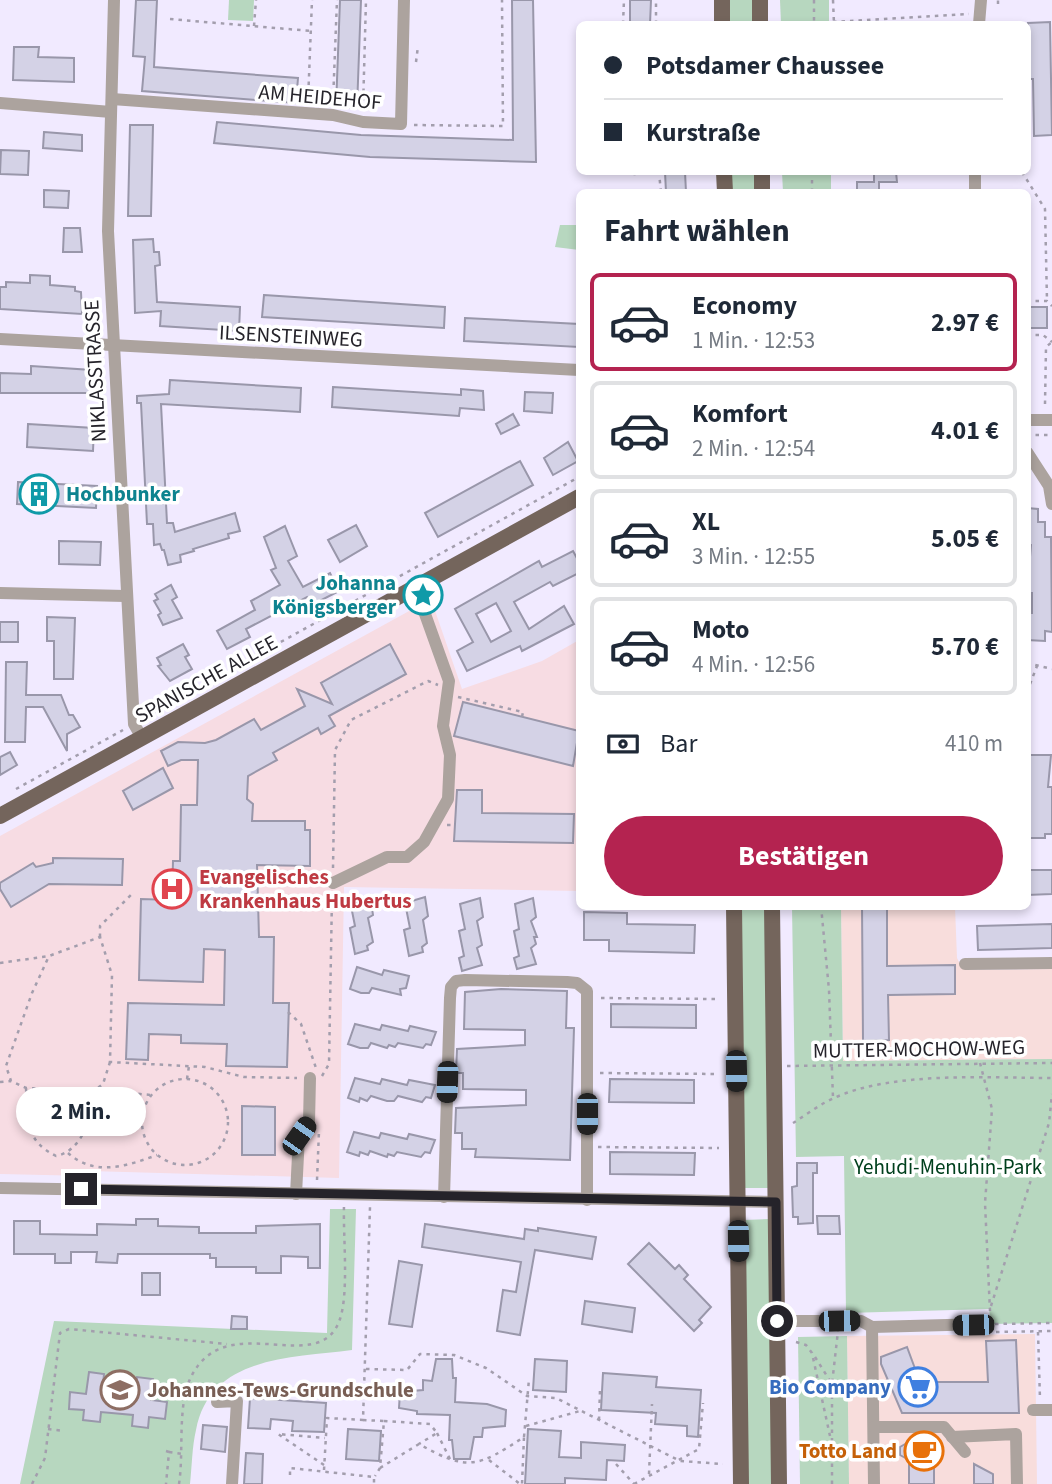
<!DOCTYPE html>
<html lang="de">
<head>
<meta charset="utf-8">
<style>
  :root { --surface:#fff; --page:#f6f6f7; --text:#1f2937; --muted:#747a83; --line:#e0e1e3; --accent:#b42350 }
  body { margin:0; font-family:"Source Sans 3",sans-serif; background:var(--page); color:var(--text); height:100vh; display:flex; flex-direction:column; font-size:26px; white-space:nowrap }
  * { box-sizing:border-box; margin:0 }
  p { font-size:23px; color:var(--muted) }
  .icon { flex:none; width:38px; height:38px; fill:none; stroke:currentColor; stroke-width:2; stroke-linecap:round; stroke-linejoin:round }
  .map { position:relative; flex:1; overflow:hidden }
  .side { position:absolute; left:576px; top:189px; width:455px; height:721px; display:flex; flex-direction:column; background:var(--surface); border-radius:10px; box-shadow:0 4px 10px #0003 }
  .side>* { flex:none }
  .banner { position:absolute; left:576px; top:21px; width:455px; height:154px; border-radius:10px; box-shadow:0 4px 10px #0003; display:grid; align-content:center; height:154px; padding:0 28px; background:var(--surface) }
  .end { position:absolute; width:32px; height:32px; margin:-16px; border:9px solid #25232a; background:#fff; box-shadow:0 0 0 4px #fff }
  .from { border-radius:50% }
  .bubble { position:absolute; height:49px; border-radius:24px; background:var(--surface); box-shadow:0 4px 10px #0003; font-size:23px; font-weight:700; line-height:49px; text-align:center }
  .car { position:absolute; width:21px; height:42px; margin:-21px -10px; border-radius:9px; box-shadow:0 0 5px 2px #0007; background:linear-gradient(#222 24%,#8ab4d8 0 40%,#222 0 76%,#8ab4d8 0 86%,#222 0) }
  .banner b { display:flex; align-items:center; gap:24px; height:66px; font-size:26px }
  .banner b+b { border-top:2px solid var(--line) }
  .banner i { width:18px; height:18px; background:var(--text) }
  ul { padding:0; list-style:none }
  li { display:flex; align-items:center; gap:21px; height:98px; margin:0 14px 10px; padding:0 14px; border:4px solid var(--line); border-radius:10px }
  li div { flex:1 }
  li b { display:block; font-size:26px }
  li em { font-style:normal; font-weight:700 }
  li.current { border-color:var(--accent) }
  li>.icon { width:63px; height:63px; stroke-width:1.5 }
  h2 { padding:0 28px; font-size:32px; line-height:84px }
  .pay { display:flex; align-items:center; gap:18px; height:77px; padding:0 28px; font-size:26px }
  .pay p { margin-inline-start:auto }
  .button { display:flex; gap:14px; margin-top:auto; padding:14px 28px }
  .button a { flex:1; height:80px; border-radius:42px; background:var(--accent); color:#fff; font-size:28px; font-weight:700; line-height:80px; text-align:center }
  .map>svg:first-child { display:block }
</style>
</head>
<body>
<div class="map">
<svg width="1052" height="1484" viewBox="0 0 1052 1484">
  <rect width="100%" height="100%" fill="#f1eaff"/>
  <g fill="#f8dddc">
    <polygon points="841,907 955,907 957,958 961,966 968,970 1052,969 1052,1059 843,1061"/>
    <polygon points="1035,1334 1037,1484 849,1484 847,1336"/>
  </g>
  <polygon fill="#f7dce3" points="431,599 462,689 542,661 579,640 579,891 344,887 339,1178 90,1171 89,1176 0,1174 0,836"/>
  <g fill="#b7d7bf">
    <polygon points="229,0 254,0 253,21 228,20"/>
    <polygon points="728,0 754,0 754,24 729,24"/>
    <polygon points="780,0 829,0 829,24 781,24"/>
    <polygon points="730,172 756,172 756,192 731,192"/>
    <polygon points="782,172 831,172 831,192 783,192"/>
    <polygon points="560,225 579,225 579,250 555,247"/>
    <polygon points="739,907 766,907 770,1188 743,1188"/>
    <polygon points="792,907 841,907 843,1061 1052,1059 1052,1323 991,1324 989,1309 846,1313 844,1156 796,1157"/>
    <path d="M 330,1209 L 356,1209 L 352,1350 C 293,1358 210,1355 196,1430 C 192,1447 192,1466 190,1484 L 20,1484 L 54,1321 L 327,1333 Z"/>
    <polygon points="770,1219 773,1484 747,1484 744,1220"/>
    <polygon points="847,1336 849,1484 800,1484 798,1337"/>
  </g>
  <g fill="#d4d2e6" stroke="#9997aa" stroke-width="2" fill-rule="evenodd">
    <polygon points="136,0 157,0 154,67 298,78 296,103 142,91 145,57 133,56"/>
    <polygon points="340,0 361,0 357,108 336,107"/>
    <polygon points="512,0 533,0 536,162 370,157 214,143 217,122 361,135 513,140"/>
    <polygon points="630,0 651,0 650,24 630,24"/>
    <polygon points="1050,22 1052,135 1034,136 1033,79 1028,79 1028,23"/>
    <polygon points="14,47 39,47 38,57 74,58 74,82 13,80"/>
    <polygon points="130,125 153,125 151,216 128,216"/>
    <polygon points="44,132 82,135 82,151 43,148"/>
    <polygon points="1,150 29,151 28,175 0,174"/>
    <polygon points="665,172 685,172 686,192 666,192"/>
    <polygon points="874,172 896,172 897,182 879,182 879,192 857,192 857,182 874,182"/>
    <polygon points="44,190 69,191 68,208 44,207"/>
    <polygon points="64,228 80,228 82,252 63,252"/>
    <polygon points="153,239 154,252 159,252 160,265 155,266 157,302 240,307 239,331 160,326 161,311 135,313 133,240"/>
    <polygon points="30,275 50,276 50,285 75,287 75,291 81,292 82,314 0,309 0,287 6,287 6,282 30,283"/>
    <polygon points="264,295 445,307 444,328 262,317"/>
    <rect x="1027" y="307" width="20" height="21"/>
    <polygon points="465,318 579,324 579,347 464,341"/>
    <polygon points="31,366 92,370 91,393 0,393 0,373 31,374"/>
    <polygon points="170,380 301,388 300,412 161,404 167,523 173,523 175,532 235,513 240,531 228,534 229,538 193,549 194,551 180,555 181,562 168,565 164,550 162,550 160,544 154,545 153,524 147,524 141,403 137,403 137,396 169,394"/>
    <polygon points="333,387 461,395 461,389 483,391 484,410 460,408 459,416 332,407"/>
    <polygon points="525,392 553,393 552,413 524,411"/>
    <polygon points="513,414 519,425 501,434 496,424"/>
    <polygon points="28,424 94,428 93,451 27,447"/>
    <polygon points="568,442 578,461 553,475 544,458"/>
    <polygon points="520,461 533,485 438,537 425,513"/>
    <polygon points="18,482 97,486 96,508 17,504"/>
    <polygon points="1027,508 1038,509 1038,522 1045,522 1045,537 1051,537 1052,632 1045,631 1045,641 1027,640 1027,613 1032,613 1032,593 1027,593 1031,545 1028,544"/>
    <polygon points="356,525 367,546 340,562 328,540"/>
    <polygon points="285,526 297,556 288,561 303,587 330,573 339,591 312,605 307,597 246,629 250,637 227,649 217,631 255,610 251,601 280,585 271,570 276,568 264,537"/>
    <polygon points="59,541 101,542 100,565 59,564"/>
    <path d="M 573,551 L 579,562 L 579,573 L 553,586 L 550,582 L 514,602 L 529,629 L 564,606 L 574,624 L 522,651 L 520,646 L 467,671 L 457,651 L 473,642 L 455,609 L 539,561 L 542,567 ZM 496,603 L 511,631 L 491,642 L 476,614 Z"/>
    <polygon points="171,585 177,597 172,600 182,618 163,625 158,615 161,613 154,601 158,599 155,594"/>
    <polygon points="47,617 75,618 73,679 54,679 54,641 47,641"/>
    <rect x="0" y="622" width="18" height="20"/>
    <polygon points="183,644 189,655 185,657 192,669 170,681 158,666 161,665 157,658"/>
    <polygon points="390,644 406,674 329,716 335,726 321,734 318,728 273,753 277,760 248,776 247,799 253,804 252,821 305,821 305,830 310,830 310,866 257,865 259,937 274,937 273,1003 289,1003 287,1067 226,1066 227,1044 181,1043 181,1035 149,1034 148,1060 126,1059 128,1003 224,1005 225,950 204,949 203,982 139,980 141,899 172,900 173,861 180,861 181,805 197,805 198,760 181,760 168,766 161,751 178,742 205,743 216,740 254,719 261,730 305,706 297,689 332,704 321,683"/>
    <polygon points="6,662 27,662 26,695 61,695 69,715 73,715 80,727 67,734 67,751 43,707 26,707 25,742 5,742"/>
    <polygon points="463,702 579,731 573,766 454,736"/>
    <polygon points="10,752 17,765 0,775 0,757"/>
    <polygon points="1027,755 1051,755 1048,787 1052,787 1052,834 1045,834 1045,838 1027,838 1027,811 1030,811"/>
    <polygon points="163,768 173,788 133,810 123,791"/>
    <polygon points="457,790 482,790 482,813 574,814 573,843 454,841"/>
    <polygon points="53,858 123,859 122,885 49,884 11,907 0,889 0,883 33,863 36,867 53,863"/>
    <polygon points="1027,870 1052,870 1052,894 1027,895"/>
    <polygon points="370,895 373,915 368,918 373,942 367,946 368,950 355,954 350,928 355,926 350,901"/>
    <polygon points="425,897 428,916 423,920 427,943 422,947 423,952 409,956 404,930 410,928 405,903"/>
    <polygon points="480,898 483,917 477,921 482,945 477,948 482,965 462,971 459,958 464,956 459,931 465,929 460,904"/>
    <polygon points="533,898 536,917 531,921 537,937 534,937 536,944 531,948 536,964 517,969 514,958 519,956 514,931 519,929 515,904"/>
    <polygon points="862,906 887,906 887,966 955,965 955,994 888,995 889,1040 863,1041"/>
    <polygon points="584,912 627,913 627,924 695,925 694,953 609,951 609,940 584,940"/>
    <polygon points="1052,924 1052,948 978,950 977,926"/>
    <polygon points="357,967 382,975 384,970 409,976 406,988 400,989 401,995 372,988 369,993 361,993 350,989"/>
    <polygon points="501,989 567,991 566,1028 574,1028 570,1160 475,1157 476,1149 462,1149 462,1133 455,1133 456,1108 526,1105 526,1090 463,1089 463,1073 456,1073 457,1049 525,1045 525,1030 464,1029 465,992"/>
    <polygon points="611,1004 696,1005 696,1028 611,1027"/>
    <polygon points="355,1024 380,1030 382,1025 408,1031 410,1026 436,1032 431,1045 426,1044 423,1048 398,1043 395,1047 389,1045 387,1048 371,1043 368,1048 360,1048 348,1044"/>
    <polygon points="355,1078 380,1084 382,1079 407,1085 409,1080 435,1085 431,1098 426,1097 422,1102 398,1096 394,1101 387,1101 371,1096 367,1101 360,1098 359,1102 348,1098"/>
    <polygon points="610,1079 694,1080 694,1103 609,1102"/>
    <polygon points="242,1106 275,1107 275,1155 242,1155"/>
    <polygon points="354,1132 379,1138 381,1133 407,1139 409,1134 435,1140 430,1153 425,1152 421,1157 397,1152 394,1156 388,1154 387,1157 370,1151 368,1155 360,1152 359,1156 347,1152"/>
    <polygon points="610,1152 695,1153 694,1175 610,1174"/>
    <polygon points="797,1163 817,1163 817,1173 813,1173 813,1223 798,1224 798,1217 793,1217 792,1187 797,1186"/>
    <polygon points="817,1216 839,1216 840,1234 818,1234"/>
    <polygon points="136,1219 158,1219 158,1226 199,1227 199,1233 256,1233 256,1226 320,1224 320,1268 308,1268 308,1257 281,1256 281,1273 256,1273 256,1267 216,1267 216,1258 210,1258 210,1254 118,1254 117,1263 96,1262 97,1252 71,1252 71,1263 55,1263 55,1254 14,1254 14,1221 40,1221 40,1234 97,1235 97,1224 136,1225"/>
    <polygon points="425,1224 524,1239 525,1229 538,1231 538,1228 596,1237 592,1259 535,1250 520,1335 497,1331 503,1290 516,1292 521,1262 422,1247"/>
    <polygon points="649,1243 675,1269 679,1265 688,1275 684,1279 711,1307 699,1320 702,1323 694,1331 628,1264"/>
    <polygon points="399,1261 422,1265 412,1327 389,1324"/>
    <rect x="142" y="1273" width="18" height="22"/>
    <polygon points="585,1301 635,1308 632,1332 582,1324"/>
    <polygon points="232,1316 247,1317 247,1329 231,1329"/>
    <polygon points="1016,1340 1019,1413 902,1413 881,1364 881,1357 907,1347 920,1382 988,1382 986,1341"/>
    <polygon points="436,1359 452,1359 453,1378 456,1378 455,1402 487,1404 506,1410 505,1426 483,1428 482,1437 474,1437 470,1459 454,1459 452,1440 449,1440 450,1415 417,1414 417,1411 399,1408 400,1392 423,1390 423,1380 432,1381"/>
    <polygon points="535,1359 567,1361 566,1392 533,1390"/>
    <polygon points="89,1372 104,1374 102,1395 135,1399 137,1377 153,1379 151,1400 167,1402 165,1419 149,1417 148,1428 132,1426 133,1415 101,1412 100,1422 83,1420 84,1410 69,1409 70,1392 86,1394"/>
    <polygon points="603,1373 657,1377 656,1387 701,1390 698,1437 687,1436 687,1426 655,1424 656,1413 601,1410"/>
    <polygon points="250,1398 326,1403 324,1432 292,1431 293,1421 271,1419 270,1429 248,1428"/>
    <polygon points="203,1425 227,1427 225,1452 201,1449"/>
    <polygon points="348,1429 381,1431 379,1461 346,1459"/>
    <polygon points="528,1429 561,1431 559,1457 581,1458 581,1442 625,1445 624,1461 607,1460 606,1480 565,1478 565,1484 525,1484"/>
    <polygon points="919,1436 934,1441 934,1484 909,1484 909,1460 900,1455 900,1447"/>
    <polygon points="246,1453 263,1454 262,1484 244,1484"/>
    <polygon points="974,1464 993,1474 993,1484 974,1484"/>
  </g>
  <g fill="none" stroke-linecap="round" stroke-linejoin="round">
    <g stroke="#a39ead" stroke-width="2.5" stroke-dasharray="3.5 5" stroke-linecap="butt">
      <polyline points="814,0 814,24"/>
      <polyline points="833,0 834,24"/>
      <polyline points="998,4 998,0"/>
      <polyline points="170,19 311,31"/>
      <polyline points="833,22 969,14"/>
      <polyline points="623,24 624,0"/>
      <polyline points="656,24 656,0"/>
      <polyline points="254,26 256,0"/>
      <polyline points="416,62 418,46"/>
      <polyline points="308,102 312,0"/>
      <polyline points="333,102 337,0"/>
      <polyline points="363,109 366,0"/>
      <polyline points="414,125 503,126 502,0"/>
      <polyline points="634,172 634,174 659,173 661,192"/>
      <polyline points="1022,172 1045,209 1047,301"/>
      <polyline points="812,192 812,172"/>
      <polyline points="1027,301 1047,301 1052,306"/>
      <polyline points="1027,335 1043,335 1052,342"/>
      <polyline points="1045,404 1046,347 1052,342"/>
      <polyline points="1027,435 1052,435"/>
      <polyline points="1027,663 1052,669"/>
      <polyline points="1027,692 1037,666"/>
      <polyline points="458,697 523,712 522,717"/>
      <polyline points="147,716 579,477"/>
      <polyline points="16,789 123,730"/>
      <polyline points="447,825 454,825"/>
      <polyline points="333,868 335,750 351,720 428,681 438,685"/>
      <polyline points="821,906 829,990 833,1098"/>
      <polyline points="100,937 100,926 133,893"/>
      <polyline points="0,963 49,956 100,937 112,975 110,1062 205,1067 244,1077 297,1078"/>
      <polyline points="601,998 716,999"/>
      <polyline points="288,1012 301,1024 316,1068"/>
      <polyline points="110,1062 103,1084 95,1090 151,1095"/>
      <polyline points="980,1063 992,1109 985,1203 990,1311"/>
      <polyline points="787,1066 1052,1063"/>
      <polyline points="600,1073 717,1074"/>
      <polyline points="322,1076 329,1064 332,896"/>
      <polyline points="187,1079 189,1066"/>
      <circle cx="185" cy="1122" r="43"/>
      <polyline points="0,1082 11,1081"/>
      <path d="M 26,1088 C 28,1119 24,1140 56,1156 C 83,1151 93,1114 95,1090 L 26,1088 L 11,1081 L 6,1066 L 32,993 L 49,956"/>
      <path d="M 793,1123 C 806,1115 820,1104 834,1098 C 893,1071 987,1078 1052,1078"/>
      <polyline points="598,1147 719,1148"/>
      <path d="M 68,1153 C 95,1177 127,1166 157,1155"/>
      <polyline points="317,1180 319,1131"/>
      <polyline points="991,1306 1049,1123 1052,1094"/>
      <polyline points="995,1324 1052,1323"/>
      <polyline points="996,1332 1052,1331"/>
      <polyline points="1038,1332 1040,1399"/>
      <polyline points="796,1342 806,1345 812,1353 830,1436"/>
      <polyline points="815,1357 832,1384"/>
      <polyline points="366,1369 407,1370 420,1354 454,1355 486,1368 527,1396 556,1398 680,1461 723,1464"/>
      <polyline points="363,1420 384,1421 380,1468 375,1476"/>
      <polyline points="599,1420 600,1390"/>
      <polyline points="384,1421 430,1424 437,1433 419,1444"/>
      <polyline points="526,1426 580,1411"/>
      <polyline points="48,1429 64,1431"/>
      <polyline points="437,1433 451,1461"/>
      <polyline points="524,1437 529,1379"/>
      <polyline points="166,1451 169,1452 166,1484"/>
      <polyline points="169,1452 182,1454"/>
      <polyline points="489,1460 520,1484"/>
      <polyline points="616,1464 634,1484"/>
      <polyline points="324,1465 278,1434 325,1438"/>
      <path d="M 380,1468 L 419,1444 C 468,1472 478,1467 524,1437 L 522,1484"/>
      <polyline points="324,1470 327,1418 363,1420 370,1207"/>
      <polyline points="649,1474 652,1404"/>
      <polyline points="290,1475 290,1468 374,1477 374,1484"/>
      <polyline points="32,1484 45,1458 60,1333 69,1329 227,1344"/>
      <path d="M 179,1484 C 184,1453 177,1404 191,1377 C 226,1306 320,1380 340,1319 C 349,1292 343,1236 344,1206"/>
      <polyline points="634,1484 699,1449 703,1403"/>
      <polyline points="832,1484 832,1384 838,1331"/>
    </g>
    <g stroke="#aca39e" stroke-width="12">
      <polyline points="114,0 108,231 134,724 142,738"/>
      <polyline points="979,24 981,0"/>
      <polyline points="112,99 333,115 363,122 401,124 404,0"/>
      <polyline points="0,103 111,112"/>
      <polyline points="975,192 975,172"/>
      <polyline points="0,339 579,370"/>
      <polyline points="1027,420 1052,420"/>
      <polyline points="1027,452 1049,486 1052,504"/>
      <polyline points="0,593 125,596"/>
      <polyline points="333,883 387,857 407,857 424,842 448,799 450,755 443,726 449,681 420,600 407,592"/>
      <polyline points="965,964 1052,963"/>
      <polyline points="0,1188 776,1202"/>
      <polyline points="296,1194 299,1136 309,1122 310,1078"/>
      <polyline points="444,1197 450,998 451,987 456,981 465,980 567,982 577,983 587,991 587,1200"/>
      <polyline points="777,1321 861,1321 872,1327 985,1324"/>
      <polyline points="872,1327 874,1484"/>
      <polyline points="217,1402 237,1401 232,1484"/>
      <polyline points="1033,1410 1052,1410"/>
      <polyline points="874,1427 944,1427 965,1452"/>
      <polyline points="952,1437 1016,1434 1017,1484"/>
    </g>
    <g stroke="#74655c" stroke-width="16">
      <polyline points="722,0 722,24"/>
      <polyline points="760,0 760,24"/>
      <polyline points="724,172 725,192"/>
      <polyline points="762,172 762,192"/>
      <polyline points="0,816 579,497"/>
      <polyline points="734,906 741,1484"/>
      <polyline points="772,906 779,1484"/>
    </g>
  </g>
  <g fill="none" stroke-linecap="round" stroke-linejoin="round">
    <polyline stroke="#25232a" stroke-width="9" points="81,1189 776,1202 777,1321"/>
  </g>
  <defs>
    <g id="building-ring" transform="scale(2.0125)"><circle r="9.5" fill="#fff" stroke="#0f9aa8" stroke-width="1.5"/><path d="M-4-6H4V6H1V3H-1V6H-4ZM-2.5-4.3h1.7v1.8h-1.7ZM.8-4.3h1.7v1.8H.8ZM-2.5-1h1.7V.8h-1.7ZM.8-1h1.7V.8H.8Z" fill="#0f9aa8"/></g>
    <g id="sight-ring" transform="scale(2.0125)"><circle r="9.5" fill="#fff" stroke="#0f9aa8" stroke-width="1.5"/><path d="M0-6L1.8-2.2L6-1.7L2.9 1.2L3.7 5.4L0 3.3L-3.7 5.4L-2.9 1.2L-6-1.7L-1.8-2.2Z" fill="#0f9aa8"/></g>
    <g id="hospital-ring" transform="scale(2.0125)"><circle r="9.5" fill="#fff" stroke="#e0444e" stroke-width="1.5"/><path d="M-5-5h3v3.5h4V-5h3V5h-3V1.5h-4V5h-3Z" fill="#e0444e"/></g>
    <g id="supermarket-ring" transform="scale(2.0125)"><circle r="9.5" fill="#fff" stroke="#3f7fe0" stroke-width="1.5"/><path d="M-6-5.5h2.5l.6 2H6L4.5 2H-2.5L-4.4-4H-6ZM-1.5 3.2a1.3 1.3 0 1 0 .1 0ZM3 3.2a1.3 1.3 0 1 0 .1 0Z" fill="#3f7fe0"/></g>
    <g id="school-ring" transform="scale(2.0125)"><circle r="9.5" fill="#fff" stroke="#8d6e63" stroke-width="1.5"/><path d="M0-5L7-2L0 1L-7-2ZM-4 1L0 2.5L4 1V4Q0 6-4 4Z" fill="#8d6e63"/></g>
    <g id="cafe-ring" transform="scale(2.0125)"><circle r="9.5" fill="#fff" stroke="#e8710a" stroke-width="1.5"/><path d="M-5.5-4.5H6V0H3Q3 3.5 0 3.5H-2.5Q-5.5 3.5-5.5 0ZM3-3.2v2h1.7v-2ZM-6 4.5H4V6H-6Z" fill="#e8710a"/></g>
  </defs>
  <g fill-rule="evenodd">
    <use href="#building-ring" x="39" y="494"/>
    <use href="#sight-ring" x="423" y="595"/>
    <use href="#hospital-ring" x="172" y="889"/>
    <use href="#supermarket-ring" x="918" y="1387"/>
    <use href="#school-ring" x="120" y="1390"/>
    <use href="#cafe-ring" x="924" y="1451"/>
  </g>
  <g text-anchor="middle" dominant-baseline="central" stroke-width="7" stroke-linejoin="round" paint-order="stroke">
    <g font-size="21" fill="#25232a" stroke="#fff">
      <text transform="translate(320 97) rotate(5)">AM HEIDEHOF</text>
      <text transform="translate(291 336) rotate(3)">ILSENSTEINWEG</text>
      <text transform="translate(95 371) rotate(-93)">NIKLASSTRASSE</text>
      <text transform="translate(206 679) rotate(-29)">SPANISCHE ALLEE</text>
      <text transform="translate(919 1049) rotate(-1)">MUTTER-MOCHOW-WEG</text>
    </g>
    <g font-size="21" font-weight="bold" fill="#0d838f" stroke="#fff" text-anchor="start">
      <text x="66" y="494">Hochbunker</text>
      <text x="396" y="583" text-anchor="end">Johanna<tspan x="396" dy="24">Königsberger</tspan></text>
    </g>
    <g font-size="21" font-weight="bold" fill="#be3a42" stroke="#fff" text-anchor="start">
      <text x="199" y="877">Evangelisches<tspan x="199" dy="24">Krankenhaus Hubertus</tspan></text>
    </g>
    <g font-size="21" fill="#00401d" stroke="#fff">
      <text x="948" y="1167">Yehudi-Menuhin-Park</text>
    </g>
    <g font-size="21" font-weight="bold" fill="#366cbe" stroke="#fff" text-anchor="end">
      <text x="891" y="1387">Bio Company</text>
    </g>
    <g font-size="21" font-weight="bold" fill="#785e54" stroke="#fff" text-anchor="start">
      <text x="147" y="1390">Johannes-Tews-Grundschule</text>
    </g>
    <g font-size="21" font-weight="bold" fill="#c56008" stroke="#fff" text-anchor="end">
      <text x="897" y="1451">Totto Land</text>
    </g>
  </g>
</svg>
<i class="end from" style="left:777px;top:1321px"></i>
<i class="end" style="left:81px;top:1189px"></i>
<div class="bubble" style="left:16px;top:1087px;width:130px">2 Min.</div>
<i class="car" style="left:736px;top:1071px;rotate:179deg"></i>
<i class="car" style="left:447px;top:1082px;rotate:182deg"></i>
<i class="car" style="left:587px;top:1114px;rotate:180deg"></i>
<i class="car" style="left:299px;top:1136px;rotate:35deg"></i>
<i class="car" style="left:738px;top:1241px;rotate:179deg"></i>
<i class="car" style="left:839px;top:1321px;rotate:89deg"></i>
<i class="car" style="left:973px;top:1325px;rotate:269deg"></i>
<div class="banner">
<b><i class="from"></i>Potsdamer Chaussee</b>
<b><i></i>Kurstraße</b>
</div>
<section class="side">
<h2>Fahrt wählen</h2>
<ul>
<li class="current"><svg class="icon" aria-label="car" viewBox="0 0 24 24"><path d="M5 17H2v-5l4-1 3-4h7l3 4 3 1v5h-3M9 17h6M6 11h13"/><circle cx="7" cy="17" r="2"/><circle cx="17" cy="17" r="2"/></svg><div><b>Economy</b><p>1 Min. · 12:53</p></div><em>2.97 €</em></li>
<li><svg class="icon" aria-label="car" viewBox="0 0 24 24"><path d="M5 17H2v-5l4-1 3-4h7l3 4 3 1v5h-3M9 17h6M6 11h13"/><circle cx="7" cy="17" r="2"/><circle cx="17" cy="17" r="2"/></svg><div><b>Komfort</b><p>2 Min. · 12:54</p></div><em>4.01 €</em></li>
<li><svg class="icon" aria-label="car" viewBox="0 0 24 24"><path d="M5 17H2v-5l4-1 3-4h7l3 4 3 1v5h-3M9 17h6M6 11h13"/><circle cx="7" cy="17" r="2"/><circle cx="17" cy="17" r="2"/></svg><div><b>XL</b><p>3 Min. · 12:55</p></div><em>5.05 €</em></li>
<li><svg class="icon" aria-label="car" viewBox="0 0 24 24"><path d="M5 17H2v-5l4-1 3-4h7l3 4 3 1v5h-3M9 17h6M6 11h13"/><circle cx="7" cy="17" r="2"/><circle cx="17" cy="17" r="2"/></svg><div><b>Moto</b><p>4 Min. · 12:56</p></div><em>5.70 €</em></li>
</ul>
<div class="pay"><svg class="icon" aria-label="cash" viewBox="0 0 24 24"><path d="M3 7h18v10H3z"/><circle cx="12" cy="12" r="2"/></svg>Bar<p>410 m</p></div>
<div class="button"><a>Bestätigen</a></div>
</section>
</div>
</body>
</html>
